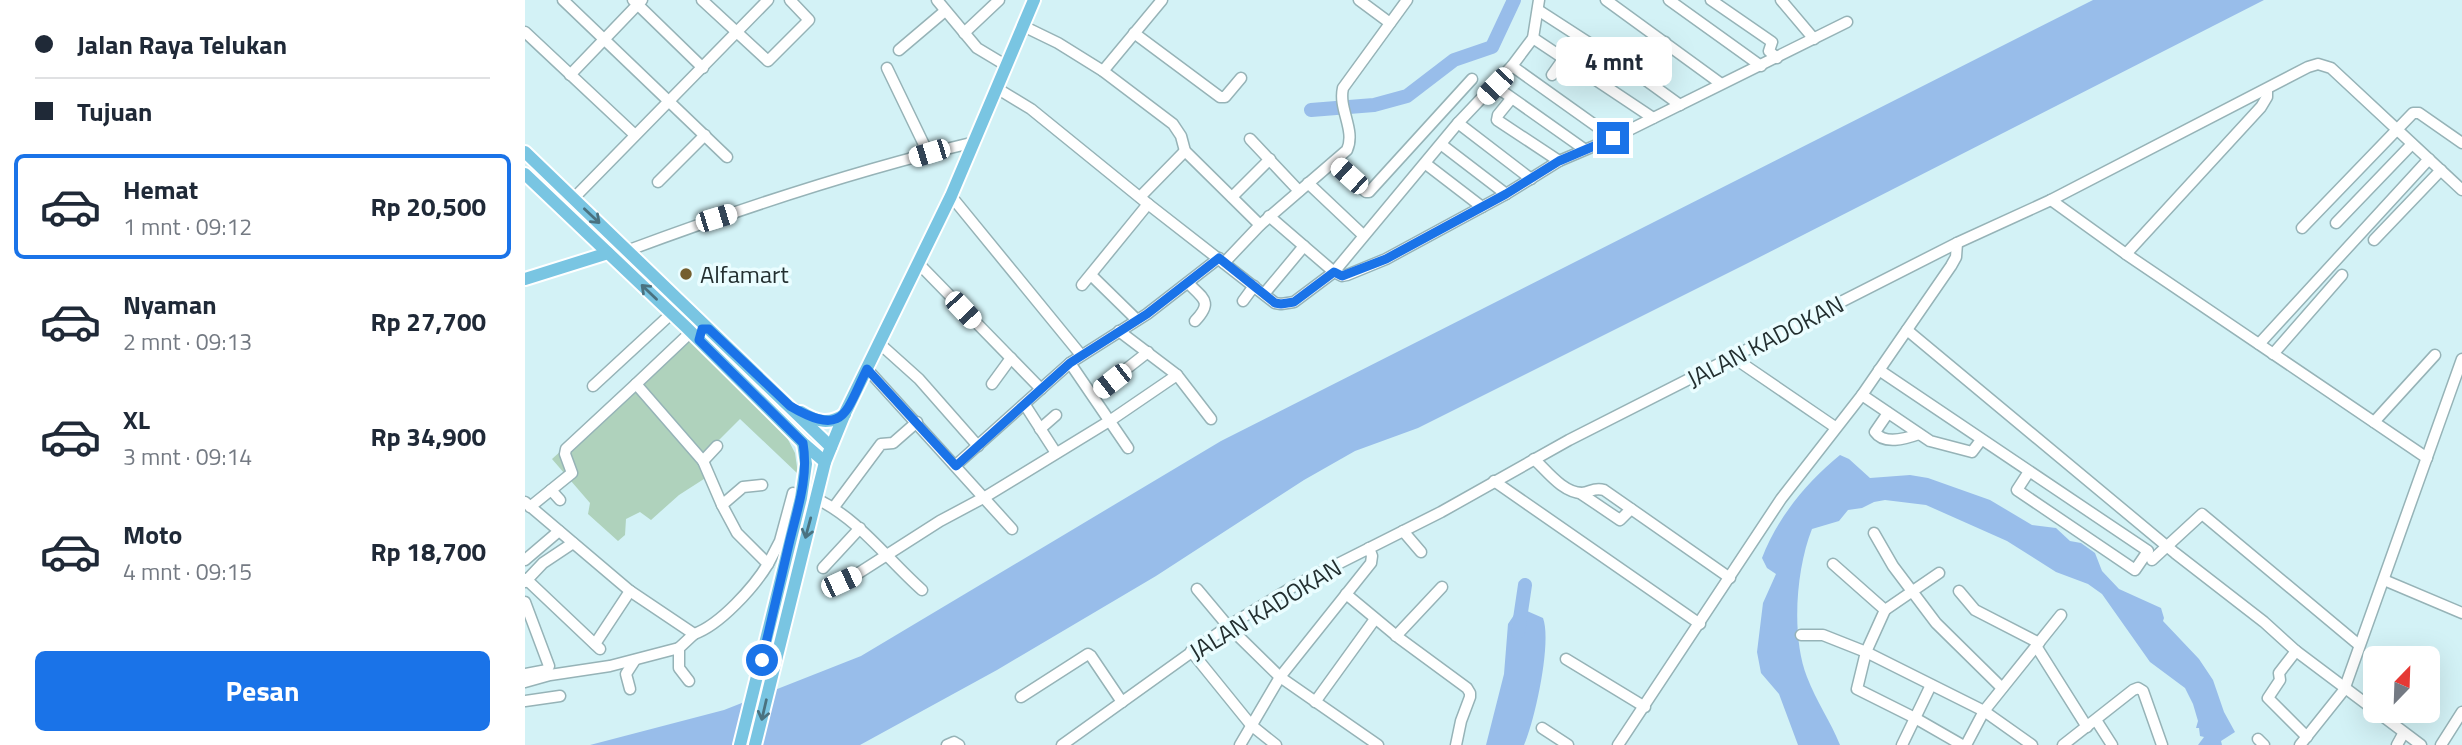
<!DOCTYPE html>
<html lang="id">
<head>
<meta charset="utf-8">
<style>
  :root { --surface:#fff; --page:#f2f2f3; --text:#1f2937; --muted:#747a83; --line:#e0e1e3; --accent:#1a73e8 }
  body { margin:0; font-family:"Titillium Web",sans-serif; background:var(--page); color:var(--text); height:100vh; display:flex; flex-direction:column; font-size:26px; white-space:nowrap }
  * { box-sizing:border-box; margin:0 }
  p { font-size:23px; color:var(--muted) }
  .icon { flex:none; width:38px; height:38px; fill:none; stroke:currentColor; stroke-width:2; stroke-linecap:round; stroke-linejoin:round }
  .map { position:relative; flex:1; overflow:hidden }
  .details { display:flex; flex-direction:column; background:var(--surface); width:525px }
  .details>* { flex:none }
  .top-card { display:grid; align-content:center; height:154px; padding:0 35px; background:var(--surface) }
  .needle { width:46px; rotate:23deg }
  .tools { position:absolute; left:1838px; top:646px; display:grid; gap:14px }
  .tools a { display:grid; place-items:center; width:77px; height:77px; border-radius:10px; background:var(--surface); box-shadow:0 7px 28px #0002; font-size:35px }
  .end { position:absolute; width:32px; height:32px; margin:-16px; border:9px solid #1a73e8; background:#fff; box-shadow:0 0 0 4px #fff }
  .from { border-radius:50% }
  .bubble { position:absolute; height:49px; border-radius:10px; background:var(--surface); box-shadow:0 7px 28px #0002; font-size:23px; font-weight:700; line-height:49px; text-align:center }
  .car { position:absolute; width:21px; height:42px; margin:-21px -10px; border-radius:9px; box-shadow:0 0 5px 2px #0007; background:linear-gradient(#fff 24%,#345 0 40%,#fff 0 76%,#345 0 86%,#fff 0) }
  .top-card b { display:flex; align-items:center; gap:24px; height:66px; font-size:26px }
  .top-card b+b { border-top:2px solid var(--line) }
  .top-card i { width:18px; height:18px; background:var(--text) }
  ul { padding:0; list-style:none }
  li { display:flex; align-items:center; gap:21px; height:105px; margin:0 14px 10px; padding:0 21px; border:4px solid transparent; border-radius:10px }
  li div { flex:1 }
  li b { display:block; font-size:26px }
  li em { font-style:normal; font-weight:700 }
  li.active { border-color:var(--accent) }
  li>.icon { width:63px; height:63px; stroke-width:1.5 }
  .primary-button { display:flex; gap:14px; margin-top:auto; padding:14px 35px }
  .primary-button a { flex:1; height:80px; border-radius:10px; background:var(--accent); color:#fff; font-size:28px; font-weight:700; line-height:80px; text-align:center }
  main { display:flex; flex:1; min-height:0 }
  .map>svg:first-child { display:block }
</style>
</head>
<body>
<main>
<section class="details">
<div class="top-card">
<b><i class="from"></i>Jalan Raya Telukan</b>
<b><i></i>Tujuan</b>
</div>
<ul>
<li class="active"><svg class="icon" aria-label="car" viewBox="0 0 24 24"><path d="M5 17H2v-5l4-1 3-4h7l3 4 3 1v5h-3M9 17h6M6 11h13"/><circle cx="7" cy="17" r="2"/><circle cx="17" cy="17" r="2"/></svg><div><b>Hemat</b><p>1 mnt · 09:12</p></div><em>Rp 20,500</em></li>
<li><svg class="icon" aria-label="car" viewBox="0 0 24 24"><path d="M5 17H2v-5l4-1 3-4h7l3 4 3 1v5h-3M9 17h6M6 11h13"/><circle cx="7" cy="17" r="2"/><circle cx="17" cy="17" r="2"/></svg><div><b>Nyaman</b><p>2 mnt · 09:13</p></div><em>Rp 27,700</em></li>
<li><svg class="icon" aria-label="car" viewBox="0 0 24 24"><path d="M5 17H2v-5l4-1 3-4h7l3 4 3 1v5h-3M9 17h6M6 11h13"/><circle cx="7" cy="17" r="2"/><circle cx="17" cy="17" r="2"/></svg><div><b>XL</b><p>3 mnt · 09:14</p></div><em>Rp 34,900</em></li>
<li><svg class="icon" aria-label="car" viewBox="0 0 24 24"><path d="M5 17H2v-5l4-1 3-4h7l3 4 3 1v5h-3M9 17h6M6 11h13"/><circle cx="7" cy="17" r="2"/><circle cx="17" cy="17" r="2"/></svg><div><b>Moto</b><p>4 mnt · 09:15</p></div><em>Rp 18,700</em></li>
</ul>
<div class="primary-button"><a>Pesan</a></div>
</section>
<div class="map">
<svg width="1937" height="745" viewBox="0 0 1937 745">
  <rect width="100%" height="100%" fill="#d3f2f6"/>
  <g fill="#afd2bc">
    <polygon points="160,335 256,426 270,453 273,474 215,419 180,454 112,381"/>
    <polygon points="109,385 170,453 182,477 154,495 126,520 115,512 101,519 100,535 93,541 63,514 65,503 27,459"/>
  </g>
  <g fill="#98bdea">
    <polygon points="1568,0 1739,0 1227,261 893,428 830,451 779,480 631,576 472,670 335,745 65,745 199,710 336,656 696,441"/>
    <path d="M 1315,455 L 1324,459 L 1345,478 L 1385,475 L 1403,478 L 1465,500 L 1507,525 L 1531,528 L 1545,541 L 1556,543 L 1570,553 L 1577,571 L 1594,589 L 1636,608 L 1639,618 L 1638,621 L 1674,659 L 1688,680 L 1699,712 L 1710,732 L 1696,741 L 1697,745 L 1673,745 L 1679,737 L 1675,736 L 1674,728 L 1671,728 L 1673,721 L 1668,704 L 1660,688 L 1625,662 L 1577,594 L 1563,584 L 1531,572 L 1482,541 L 1401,505 L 1360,500 L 1349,502 L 1337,508 L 1323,510 L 1314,521 L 1287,529 C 1271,569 1266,636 1282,677 C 1291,701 1306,722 1315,745 L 1273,745 L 1254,694 L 1236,673 L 1232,652 L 1238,603 L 1251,574 L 1242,568 L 1237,558 C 1252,518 1282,482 1315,455 Z"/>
    <path d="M 1002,611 L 1018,618 C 1027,642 1010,720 999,745 L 961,745 L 979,674 L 983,624 L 989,615 Z"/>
  </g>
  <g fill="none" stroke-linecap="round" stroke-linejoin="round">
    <g stroke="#98bdea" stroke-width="14">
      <polyline points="786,110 849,105 882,96 929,60 967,47 989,0"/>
      <polyline points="993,632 1000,585"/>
    </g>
    <g stroke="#96b3b7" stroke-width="13">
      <g id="minor">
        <polyline points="38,0 202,157"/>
        <polyline points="108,0 178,68"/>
        <polyline points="177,0 243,61 284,20 265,0"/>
        <polyline points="412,0 452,48 482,66"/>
        <polyline points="834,0 865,23"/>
        <polyline points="1081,0 1195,83"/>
        <polyline points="1144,0 1236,66"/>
        <polyline points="1186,0 1247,42 1244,51 1252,58"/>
        <polyline points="1256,0 1289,39"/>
        <polyline points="1013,10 1115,76 1155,105"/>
        <polyline points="498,26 533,43 578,71 648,124 656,136 660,151 735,225"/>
        <polyline points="0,32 110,135"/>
        <polyline points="439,33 474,0"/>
        <polyline points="609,33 695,97 700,97 716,78"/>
        <polyline points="1008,38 1128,118"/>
        <polyline points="374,50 420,11"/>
        <polyline points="987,66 1088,138"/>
        <polyline points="362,68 403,153"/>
        <polyline points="578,71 637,0"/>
        <polyline points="45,75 117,0"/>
        <polyline points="1027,75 1039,58"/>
        <polyline points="1115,76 1140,42"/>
        <polyline points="970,86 1059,149"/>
        <polyline points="473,89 506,109 623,204 750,303 756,304 769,302 809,272 933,123 987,66 1008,38 1014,0"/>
        <polyline points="986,99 973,115 972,120 1034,161"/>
        <polyline points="933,123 1006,179"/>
        <polyline points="725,139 774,191"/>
        <polyline points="917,145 981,194"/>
        <polyline points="809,163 841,192 844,192 947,79"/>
        <polyline points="901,164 957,207"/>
        <polyline points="133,182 180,135"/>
        <polyline points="783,183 838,235"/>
        <polyline points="426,196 556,355"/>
        <polyline points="615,197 660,151"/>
        <polyline points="707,197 745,159"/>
        <polyline points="48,199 243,0"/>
        <polyline points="1526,200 1601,254 1902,458"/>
        <polyline points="744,216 809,272 817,276 822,275 861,259 981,194 1034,161 1088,138 1322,22"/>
        <polyline points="1811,223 1887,144"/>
        <polyline points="1777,228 1888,113 1894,113 1937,143"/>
        <polyline points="1849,240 1916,170"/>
        <path d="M 104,250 C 217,208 332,170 450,142"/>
        <polyline points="1601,254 1736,107 1742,97 1742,89"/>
        <polyline points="393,263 516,389"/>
        <path d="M 699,263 L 735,225 L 822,150 C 831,130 813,109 818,88 L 882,0"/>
        <polyline points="566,275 612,320"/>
        <path d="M 663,283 C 679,299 688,302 670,321"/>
        <polyline points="557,285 623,204"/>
        <polyline points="739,294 779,246"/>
        <polyline points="718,301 729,286"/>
        <polyline points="1382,330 1650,553 1739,622 1771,651 1896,745"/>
        <polyline points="594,331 652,375 686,419"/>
        <polyline points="355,344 394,379 453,446"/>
        <polyline points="1734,344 1904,159"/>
        <polyline points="1748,354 1817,275"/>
        <polyline points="1209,358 1310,427"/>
        <polyline points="545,363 603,448"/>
        <polyline points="342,369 487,529"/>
        <polyline points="1354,370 1623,551 1610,570 1492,490 1503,473"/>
        <polyline points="467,384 486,358"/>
        <polyline points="68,386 146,314"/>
        <polyline points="568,395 623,352"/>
        <polyline points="1337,395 1405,441 1447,452 1456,440"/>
        <polyline points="500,405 531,453"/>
        <path d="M 1363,413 L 1350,432 C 1359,445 1380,439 1394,434"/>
        <polyline points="1849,422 1910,355"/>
        <polyline points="515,429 531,415"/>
        <path d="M 1009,459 C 1022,471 1038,493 1057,493 C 1066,492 1069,487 1079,490 L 1205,578"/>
        <polyline points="178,461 192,446"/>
        <polyline points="431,465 545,363 622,314 694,258"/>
        <polyline points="969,481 1175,624"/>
        <polyline points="26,490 35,500"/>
        <polyline points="1055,493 1095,520 1106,509"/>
        <path d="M 290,498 C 334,519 361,558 397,590"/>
        <path d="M 0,502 L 105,591 L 169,634 C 195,625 229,587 243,564 L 212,533 L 197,505 L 178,461 L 111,384 L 166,332"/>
        <polyline points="197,505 218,487 237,485"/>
        <polyline points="5,507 47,473 40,454 41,449 111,384"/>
        <polyline points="309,507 356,444 368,443 392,422"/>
        <polyline points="878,531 896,552"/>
        <polyline points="1349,533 1368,566 1411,623 1477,688"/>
        <polyline points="0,560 34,531"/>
        <polyline points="1627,560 1677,514 1834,645"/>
        <polyline points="243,564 255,541 268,493"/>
        <polyline points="1308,564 1360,610 1341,652 1332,689 1390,718 1437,745"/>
        <polyline points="298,568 335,528"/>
        <polyline points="1,579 75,649"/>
        <polyline points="1859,580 1937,613"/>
        <polyline points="0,582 18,563 48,543"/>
        <polyline points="303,589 329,576 415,521 460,497 586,420 652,375"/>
        <polyline points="672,589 703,626 755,677 853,745"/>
        <polyline points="1434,591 1450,610 1514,643"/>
        <polyline points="821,594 874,638 942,688 945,693 945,697 936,721 931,745"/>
        <polyline points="0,602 24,666 22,670 0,674"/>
        <polyline points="1360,610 1414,573"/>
        <polyline points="1276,635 1298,635 1341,652 1459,711 1507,745"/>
        <polyline points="871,636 917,587"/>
        <polyline points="70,644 105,591"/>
        <polyline points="1511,646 1562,727"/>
        <polyline points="666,651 726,725 751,745"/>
        <polyline points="1771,651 1754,673 1755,680 1743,698 1782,737"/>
        <polyline points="1041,659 1120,707"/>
        <polyline points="164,681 154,668 154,648 169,634"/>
        <polyline points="0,682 25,675 85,666 154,648"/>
        <polyline points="105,689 101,674 110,660"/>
        <polyline points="496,697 563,654 566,656 597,702"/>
        <polyline points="0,701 35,696"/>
        <polyline points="790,702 850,619"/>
        <polyline points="1571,720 1587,745"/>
        <polyline points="1017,728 1043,745"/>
        <polyline points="1733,739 1739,745"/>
        <polyline points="422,745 429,742 434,745"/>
        <polyline points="537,745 703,626 771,585 916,512 1044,440 1432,243 1526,200 1783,67 1793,64 1806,68 1937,190"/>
        <polyline points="715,745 755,677 846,563 847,556 844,548"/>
        <polyline points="1093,745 1256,499 1337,395 1426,266 1431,257 1432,243"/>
        <polyline points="1377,745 1406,685"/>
        <polyline points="1441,745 1459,711 1536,615"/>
        <polyline points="1538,745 1608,690 1613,688 1618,691 1637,745"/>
        <polyline points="1775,745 1819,690 1937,359"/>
        <polyline points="1872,745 1878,734"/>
        <polyline points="1916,745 1937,712"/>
      </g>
    </g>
    <g stroke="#fff" stroke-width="16">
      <g id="major">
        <polyline points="0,152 306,447"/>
        <polyline points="0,174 161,327 278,443 300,462"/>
        <polyline points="0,279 83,253"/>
        <path d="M 276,412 C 292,422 305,425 320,414"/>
        <polyline points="215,745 276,498 281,464 278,443"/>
        <polyline points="230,745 300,462 320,413 426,196 509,0"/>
      </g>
    </g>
    <use href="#minor" stroke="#fff" stroke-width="10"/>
    <use href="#major" stroke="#79c5e2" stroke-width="12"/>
  </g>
  <defs><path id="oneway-shaft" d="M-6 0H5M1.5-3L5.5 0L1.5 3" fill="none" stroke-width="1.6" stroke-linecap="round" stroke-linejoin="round" transform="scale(1.75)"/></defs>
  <g stroke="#4a7280">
    <use href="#oneway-shaft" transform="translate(67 216) rotate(43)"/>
    <use href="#oneway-shaft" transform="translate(124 292) rotate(-136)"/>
    <use href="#oneway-shaft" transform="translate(283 528) rotate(105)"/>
    <use href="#oneway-shaft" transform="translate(239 710) rotate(103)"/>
  </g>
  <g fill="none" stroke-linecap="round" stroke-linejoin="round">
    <path stroke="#1a73e8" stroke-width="9" d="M 237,660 C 246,621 255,583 264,544 C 272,510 284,478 278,443 L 174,340 L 177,329 L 184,329 L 265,406 C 320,438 320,413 342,369 L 431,466 L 545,363 L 622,314 L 694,258 L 750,303 L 756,304 L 769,302 L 809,272 L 817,276 L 861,259 L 981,194 L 1034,161 L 1088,138"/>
  </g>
  <circle fill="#745e2e" stroke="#eafdff" stroke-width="2.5" cx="161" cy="274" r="7"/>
  <g text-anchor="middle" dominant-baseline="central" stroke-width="7" stroke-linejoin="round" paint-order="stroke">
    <g font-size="24" fill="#232f30" stroke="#eafdff" text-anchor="start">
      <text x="175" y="274">Alfamart</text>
    </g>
    <g font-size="24" fill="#232f30" stroke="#eafdff">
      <text transform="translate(1240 341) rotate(-27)">JALAN KADOKAN</text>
      <text transform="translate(740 609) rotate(-31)">JALAN KADOKAN</text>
    </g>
  </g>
</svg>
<div class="tools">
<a><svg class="needle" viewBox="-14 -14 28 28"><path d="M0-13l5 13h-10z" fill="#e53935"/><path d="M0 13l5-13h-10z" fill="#747a83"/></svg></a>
</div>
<i class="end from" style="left:237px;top:660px"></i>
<i class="end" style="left:1088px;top:138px"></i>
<div class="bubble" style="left:1031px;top:37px;width:116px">4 mnt</div>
<i class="car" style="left:970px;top:86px;rotate:224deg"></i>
<i class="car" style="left:404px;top:153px;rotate:253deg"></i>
<i class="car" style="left:824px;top:176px;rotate:312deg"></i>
<i class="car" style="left:191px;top:218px;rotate:73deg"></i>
<i class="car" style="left:438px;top:310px;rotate:137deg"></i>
<i class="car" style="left:587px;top:381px;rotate:232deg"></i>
<i class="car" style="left:316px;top:582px;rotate:65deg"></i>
</div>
</main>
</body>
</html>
